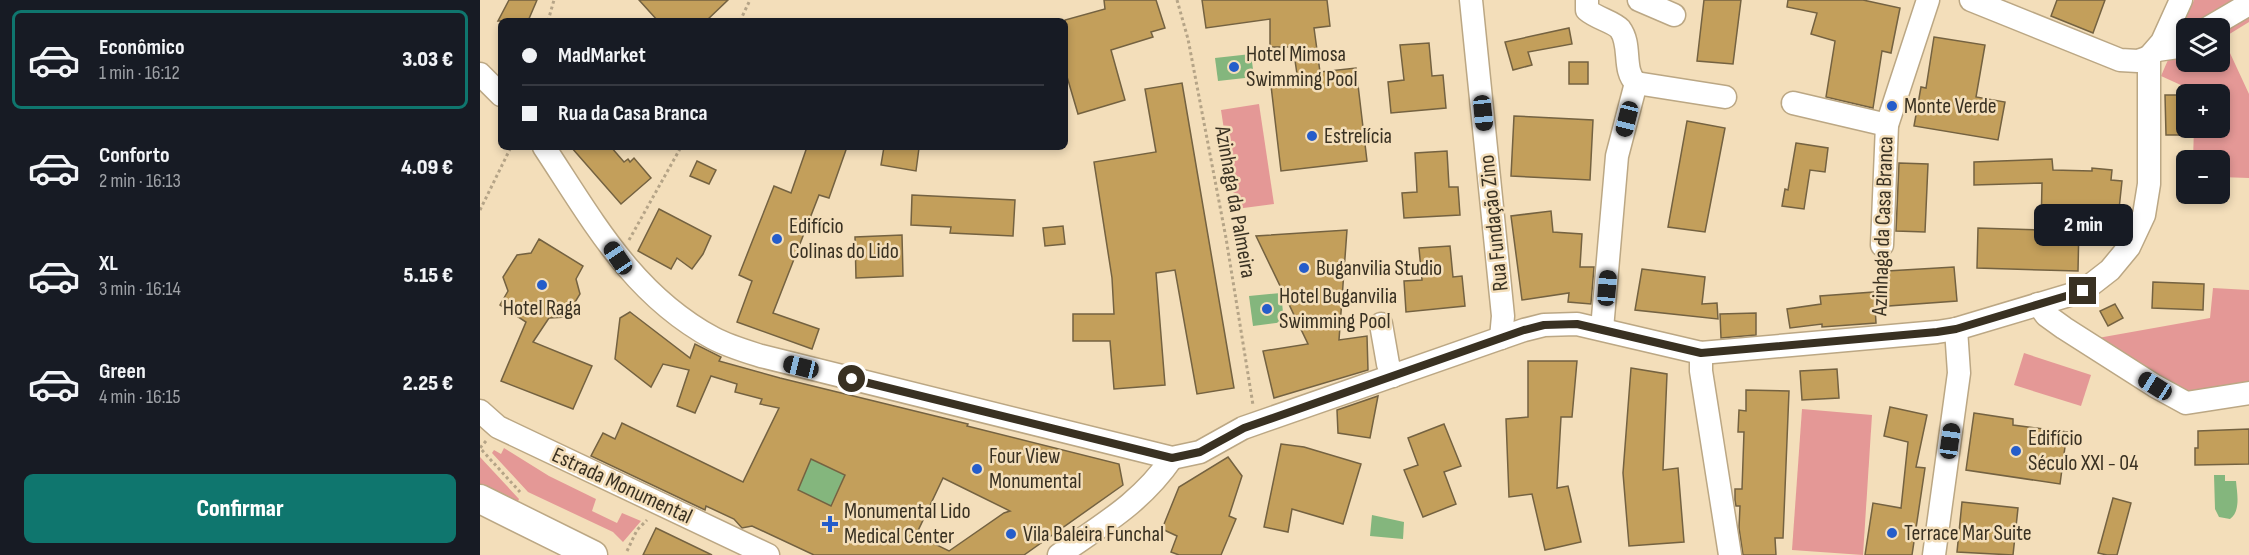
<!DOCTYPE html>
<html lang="pt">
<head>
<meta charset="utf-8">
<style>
  :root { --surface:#171b24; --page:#20242c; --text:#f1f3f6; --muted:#9ea1a6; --line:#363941; --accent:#0f766e }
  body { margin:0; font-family:"Sofia Sans Condensed",sans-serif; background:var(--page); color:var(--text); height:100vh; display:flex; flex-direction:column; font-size:22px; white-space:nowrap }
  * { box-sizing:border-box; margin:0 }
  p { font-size:20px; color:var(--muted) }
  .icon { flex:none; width:33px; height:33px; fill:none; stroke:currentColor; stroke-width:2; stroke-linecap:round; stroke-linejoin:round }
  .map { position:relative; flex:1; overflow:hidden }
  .details { display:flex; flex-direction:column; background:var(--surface); width:480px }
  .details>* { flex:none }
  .hud { position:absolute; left:18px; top:18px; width:570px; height:132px; border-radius:9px; box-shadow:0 3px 9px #0003; display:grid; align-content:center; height:132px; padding:0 24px; background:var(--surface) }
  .fabs { position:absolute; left:1696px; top:18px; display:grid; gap:12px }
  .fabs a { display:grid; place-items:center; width:54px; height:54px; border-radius:9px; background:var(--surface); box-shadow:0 3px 9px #0003; font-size:30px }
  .end { position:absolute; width:27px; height:27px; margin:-14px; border:8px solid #393122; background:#fff; box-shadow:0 0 0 3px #fff }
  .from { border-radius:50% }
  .bubble { position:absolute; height:42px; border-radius:9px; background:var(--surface); box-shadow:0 3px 9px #0003; font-size:20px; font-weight:800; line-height:42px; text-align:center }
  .car { position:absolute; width:18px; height:36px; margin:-18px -9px; border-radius:8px; box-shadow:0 0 4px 2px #0007; background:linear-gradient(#222 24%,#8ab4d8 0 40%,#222 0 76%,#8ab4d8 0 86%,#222 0) }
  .hud b { display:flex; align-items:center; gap:21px; height:57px; font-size:22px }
  .hud b+b { border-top:2px solid var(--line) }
  .hud i { width:15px; height:15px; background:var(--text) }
  ul { padding:10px 0 0; list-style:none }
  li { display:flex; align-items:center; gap:18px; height:99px; margin:0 12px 9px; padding:0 12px; border:3px solid transparent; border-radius:9px }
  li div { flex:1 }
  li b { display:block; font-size:22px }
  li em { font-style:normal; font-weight:800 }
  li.on { border-color:var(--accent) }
  li>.icon { width:54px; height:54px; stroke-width:1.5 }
  .button { display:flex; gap:12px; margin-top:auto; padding:12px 24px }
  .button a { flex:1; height:69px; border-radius:9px; background:var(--accent); color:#fff; font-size:24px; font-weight:800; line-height:69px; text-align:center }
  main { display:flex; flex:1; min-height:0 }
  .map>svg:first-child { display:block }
</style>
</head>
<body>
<main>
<section class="details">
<ul>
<li class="on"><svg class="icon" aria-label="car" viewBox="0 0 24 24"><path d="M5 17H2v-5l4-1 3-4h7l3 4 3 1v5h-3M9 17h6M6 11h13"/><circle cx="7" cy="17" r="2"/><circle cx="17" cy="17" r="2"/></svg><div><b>Econômico</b><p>1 min · 16:12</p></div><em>3.03 €</em></li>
<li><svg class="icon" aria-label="car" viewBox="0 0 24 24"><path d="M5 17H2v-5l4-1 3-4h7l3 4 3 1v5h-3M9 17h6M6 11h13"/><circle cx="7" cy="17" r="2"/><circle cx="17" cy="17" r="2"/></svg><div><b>Conforto</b><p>2 min · 16:13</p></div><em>4.09 €</em></li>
<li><svg class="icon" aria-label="car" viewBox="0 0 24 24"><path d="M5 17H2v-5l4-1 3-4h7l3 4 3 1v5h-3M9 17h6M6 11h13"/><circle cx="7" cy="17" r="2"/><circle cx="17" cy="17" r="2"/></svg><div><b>XL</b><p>3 min · 16:14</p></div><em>5.15 €</em></li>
<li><svg class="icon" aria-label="car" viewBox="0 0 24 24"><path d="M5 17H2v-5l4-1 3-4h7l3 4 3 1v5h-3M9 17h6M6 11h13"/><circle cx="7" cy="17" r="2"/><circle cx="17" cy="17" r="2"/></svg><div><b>Green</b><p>4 min · 16:15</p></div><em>2.25 €</em></li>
</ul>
<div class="button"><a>Confirmar</a></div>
</section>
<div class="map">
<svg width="1769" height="555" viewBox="0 0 1769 555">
  <rect width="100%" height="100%" fill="#f3deba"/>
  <g fill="#e49896" fill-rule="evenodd">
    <path d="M 1714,0 L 1769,0 L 1769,22 L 1743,38 L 1769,94 L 1769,178 L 1740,177 L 1740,160 L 1713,160 L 1714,128 L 1740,128 L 1740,94 L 1714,94 L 1714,91 L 1681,76 ZM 1707,28 L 1740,28 L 1740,62 L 1707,62 Z"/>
    <polygon points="779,104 794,204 756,209 741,110"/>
    <polygon points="1733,288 1769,290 1769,385 1705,396 1618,338 1730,318"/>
    <polygon points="1544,353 1611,375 1601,406 1534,385"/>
    <polygon points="1322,409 1392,415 1383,555 1312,550"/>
    <polygon points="24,448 69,476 116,499 112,511 137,523 142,513 161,521 143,542 133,532 48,492 12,453 14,450 21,454"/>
    <polygon points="0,457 39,499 36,506 0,485"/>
  </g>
  <g fill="#84b67d">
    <polygon points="771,54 774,77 738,81 735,58"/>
    <polygon points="801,293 804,322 773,326 769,296"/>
    <polygon points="331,459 365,475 349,509 318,490"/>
    <path d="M 1734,475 L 1745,475 L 1745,481 L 1756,481 C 1757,493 1761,511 1750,519 L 1739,517 L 1735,509 Z"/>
    <polygon points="892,515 924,522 923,539 890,536"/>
  </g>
  <g fill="#c39f5b" stroke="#746241" stroke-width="1.5" fill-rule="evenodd">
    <polygon points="29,0 57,0 48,21 18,21"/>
    <polygon points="159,0 248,0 226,21 178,21"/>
    <polygon points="624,0 676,0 685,28 671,32 673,37 631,50 645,100 598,114 585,70 585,20 625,9"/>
    <polygon points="722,0 847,0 850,26 834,28 840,72 876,68 887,161 801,171 790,77 817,74 813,47 790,47 790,19 726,28"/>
    <polygon points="1224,0 1261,0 1253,64 1217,61"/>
    <polygon points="1308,0 1383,0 1420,8 1411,53 1402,51 1393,108 1346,97 1355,41 1331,34 1337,13 1307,7"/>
    <polygon points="1577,0 1625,0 1613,33 1571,16"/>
    <polygon points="1089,28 1092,44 1048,52 1052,65 1033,70 1025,42"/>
    <polygon points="1454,37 1505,45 1496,97 1525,102 1518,140 1434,126 1441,87 1446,88"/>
    <polygon points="949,43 952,76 963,75 966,108 911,113 908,82 924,80 920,45"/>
    <rect x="1089" y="62" width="19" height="22"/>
    <polygon points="702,83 754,388 717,394 695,270 676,273 685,385 634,389 630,341 593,341 593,314 634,314 632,278 614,162 676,152 665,89"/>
    <polygon points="1685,95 1707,95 1707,135 1686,135"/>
    <polygon points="1034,116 1113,120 1110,180 1031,176"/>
    <polygon points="1207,121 1245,128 1225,232 1188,227"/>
    <polygon points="1316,143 1348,148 1345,172 1330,170 1324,209 1302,206 1305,189 1308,190"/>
    <polygon points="91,147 131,147 144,162 148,159 150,162 154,158 171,178 141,204"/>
    <polygon points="327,147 367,147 349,198 339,195 293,313 339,329 332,349 257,322 272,281 259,275 294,186 311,193"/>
    <polygon points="404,147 439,148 436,171 401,165"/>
    <polygon points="967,151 969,187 978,187 980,215 924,218 922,193 937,192 935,153"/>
    <polygon points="1572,159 1573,170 1612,171 1612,168 1632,170 1631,180 1642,181 1637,228 1599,223 1598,271 1497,268 1498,228 1561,230 1562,183 1494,185 1494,162"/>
    <polygon points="217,161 236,170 229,184 210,176"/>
    <polygon points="1419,163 1448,164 1445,232 1416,231"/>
    <polygon points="432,195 535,200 533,236 470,233 471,227 431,225"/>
    <polygon points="179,209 231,236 223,254 212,269 197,258 191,269 158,251"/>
    <polygon points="1071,211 1073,232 1102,234 1100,267 1114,267 1111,304 1088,302 1089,293 1042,300 1031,216"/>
    <polygon points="583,226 585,244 565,246 563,228"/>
    <polygon points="867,230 859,340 887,336 888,370 794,398 783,351 828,344 776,236"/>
    <polygon points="422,235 423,276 376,278 375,237"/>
    <polygon points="59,239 103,266 96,279 100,294 86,317 69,318 53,342 112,366 93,409 21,381 46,322 20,305 28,291 23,277 37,255 51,253"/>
    <polygon points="970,246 973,277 982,276 985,306 926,312 924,281 942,280 939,248"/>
    <polygon points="1474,267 1477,301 1395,307 1396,323 1342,327 1342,324 1310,328 1307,309 1341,304 1340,296 1407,291 1407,271"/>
    <polygon points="1162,269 1225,277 1222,304 1237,303 1238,319 1155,310"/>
    <polygon points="1673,282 1724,284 1723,310 1672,308"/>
    <polygon points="1635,304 1643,318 1628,326 1620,311"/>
    <path d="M 150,312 L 210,358 L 215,344 L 241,357 L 239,361 L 300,378 L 488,424 L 487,426 L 639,464 L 643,485 L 544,555 L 334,555 L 272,526 L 262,528 L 254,519 L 226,506 L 225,510 L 111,456 L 123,433 L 135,439 L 142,423 L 263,482 L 299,408 L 280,404 L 282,399 L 255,392 L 257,384 L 231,376 L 215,413 L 197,406 L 209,370 L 183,364 L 171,387 L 135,359 L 140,318 ZM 331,459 L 365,475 L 351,506 L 318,490 ZM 463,478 L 530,511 L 524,513 L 469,551 L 436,535 Z"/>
    <polygon points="1276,313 1276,335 1241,338 1240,314"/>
    <polygon points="1048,361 1097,361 1092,417 1081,417 1077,488 1088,486 1101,542 1065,550 1052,494 1029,497 1026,419 1048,417"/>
    <polygon points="1151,368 1187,374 1183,470 1198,468 1204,542 1149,546 1143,473"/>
    <polygon points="1357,369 1359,398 1322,400 1320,371"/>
    <polygon points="1266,390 1309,391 1303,538 1295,538 1296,555 1263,555 1259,528 1260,506 1256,506 1255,500 1255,489 1262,489 1264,432 1258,432 1259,410 1266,411"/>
    <polygon points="898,396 890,438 858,433 857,410"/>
    <polygon points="1410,407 1447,415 1436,467 1445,468 1432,555 1385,555 1393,503 1421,508 1428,442 1404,436"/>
    <polygon points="1494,413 1533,419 1533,425 1587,432 1580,484 1486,470"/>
    <polygon points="964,424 981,466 964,472 976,504 943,517 924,470 938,465 928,438"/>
    <polygon points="1769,429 1769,464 1715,465 1715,448 1718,448 1718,431"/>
    <polygon points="801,444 824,447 881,464 863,524 812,509 808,532 784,527"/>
    <polygon points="748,457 762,476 749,516 756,519 741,555 699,555 691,552 697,536 682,529 699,487"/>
    <polygon points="1633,498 1651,503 1637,555 1627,555 1618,553"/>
    <polygon points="1482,502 1538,508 1533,555 1477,552"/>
    <polygon points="176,528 232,555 163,555"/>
  </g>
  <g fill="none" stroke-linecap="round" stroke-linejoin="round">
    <g stroke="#bba784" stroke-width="25">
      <g id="minor">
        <polyline points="991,0 1023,316 1021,338"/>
        <path d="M 1107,0 L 1107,10 C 1116,18 1134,22 1140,29 C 1152,45 1142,70 1156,83"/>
        <polyline points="1159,0 1194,15"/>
        <polyline points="1491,0 1640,60 1658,61 1669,57"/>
        <polyline points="1728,28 1769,4"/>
        <polyline points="1677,50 1698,47 1707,41"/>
        <polyline points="0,74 21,95"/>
        <polyline points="1156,83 1245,97"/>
        <polyline points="1313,103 1407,125"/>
        <path d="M 64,147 C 113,221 152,294 233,338 C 248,346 265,351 281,356 L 692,458 L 720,452 L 763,428 L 1044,330 L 1064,325 L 1097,324 L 1221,353 L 1457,332 L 1476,329 L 1603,291 L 1630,270 L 1649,247 L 1664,215 L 1669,184 L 1669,57 L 1682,42 L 1701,0"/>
        <polyline points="1402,245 1407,125 1448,0"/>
        <polyline points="1558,304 1566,315 1584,328 1675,386 1706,403 1769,393"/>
        <polyline points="901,324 908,364 913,376"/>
        <polyline points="1122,329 1137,156 1156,83"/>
        <polyline points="1221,353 1221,371 1250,555"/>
        <polyline points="0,411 18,427 288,555"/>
        <path d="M 579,555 C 623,524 661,503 692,458"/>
        <polyline points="1454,555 1479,373 1476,329"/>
      </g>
    </g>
    <g stroke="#bba784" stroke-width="31">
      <polyline id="major" points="0,499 113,555"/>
    </g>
    <g stroke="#b5a487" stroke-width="3" stroke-dasharray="3 3" stroke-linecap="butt">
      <polyline points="697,0 708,39 746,238 773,405"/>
      <polyline points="68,21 74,0"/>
      <polyline points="260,21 270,0"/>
      <polyline points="0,210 31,147"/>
      <polyline points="149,240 201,147"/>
      <polyline points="1400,316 1401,263"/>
      <polyline points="6,441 0,448 40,492"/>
      <polyline points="147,551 157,530 167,520"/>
    </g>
    <use href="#minor" stroke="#fff" stroke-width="22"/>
    <use href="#major" stroke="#fff" stroke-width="28"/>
  </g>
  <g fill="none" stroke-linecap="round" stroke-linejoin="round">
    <polyline stroke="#393122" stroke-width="8" points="372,379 692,458 720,452 764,428 1044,330 1064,325 1097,324 1221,353 1457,332 1476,329 1603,291"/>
  </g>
  <g fill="#255dca" stroke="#f3deba" stroke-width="2">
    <circle cx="754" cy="67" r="6"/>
    <circle cx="1412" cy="106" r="6"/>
    <circle cx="832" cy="136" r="6"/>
    <circle cx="297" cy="239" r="6"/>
    <circle cx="824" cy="268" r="6"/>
    <circle cx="62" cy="285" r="6"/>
    <circle cx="787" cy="309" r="6"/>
    <circle cx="1536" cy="451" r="6"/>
    <circle cx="497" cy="469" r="6"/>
    <path d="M347 515h6v6h6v6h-6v6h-6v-6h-6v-6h6z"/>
    <circle cx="1412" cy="533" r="6"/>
    <circle cx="531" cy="534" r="6"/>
  </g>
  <g text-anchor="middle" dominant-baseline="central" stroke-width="5" stroke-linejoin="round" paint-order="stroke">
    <g font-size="22" fill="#393122" stroke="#f3deba" text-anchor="start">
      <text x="766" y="54">Hotel Mimosa<tspan x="766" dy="25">Swimming Pool</tspan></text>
      <text x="1424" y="106">Monte Verde</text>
      <text x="844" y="136">Estrelícia</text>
      <text x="309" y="226">Edifício<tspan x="309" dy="25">Colinas do Lido</tspan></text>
      <text x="836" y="268">Buganvilia Studio</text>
      <text x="799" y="296">Hotel Buganvilia<tspan x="799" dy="25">Swimming Pool</tspan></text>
      <text x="62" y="308" text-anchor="middle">Hotel Raga</text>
      <text x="1548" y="438">Edifício<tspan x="1548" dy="25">Século XXI - 04</tspan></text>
      <text x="509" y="456">Four View<tspan x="509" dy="25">Monumental</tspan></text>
      <text x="364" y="511">Monumental Lido<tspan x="364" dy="25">Medical Center</tspan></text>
      <text x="1424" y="533">Terrace Mar Suite</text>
      <text x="543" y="534">Vila Baleira Funchal</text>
    </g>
    <g font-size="22" fill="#393122" stroke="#f3deba">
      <text transform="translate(755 202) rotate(80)">Azinhaga da Palmeira</text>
      <text transform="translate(1014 223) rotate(-96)">Rua Fundação Zino</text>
      <text transform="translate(1403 226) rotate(-88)">Azinhaga da Casa Branca</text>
      <text transform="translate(142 486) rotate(25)">Estrada Monumental</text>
    </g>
  </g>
</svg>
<div class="fabs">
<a><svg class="icon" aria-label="layers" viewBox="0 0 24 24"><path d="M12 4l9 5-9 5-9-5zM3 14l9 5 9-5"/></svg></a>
<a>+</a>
<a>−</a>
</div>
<i class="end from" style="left:372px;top:379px"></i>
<i class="end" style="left:1603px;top:291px"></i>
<div class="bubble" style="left:1554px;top:204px;width:99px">2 min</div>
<i class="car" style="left:1003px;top:113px;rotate:174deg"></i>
<i class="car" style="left:1147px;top:119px;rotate:194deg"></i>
<i class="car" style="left:138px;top:258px;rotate:326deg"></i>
<i class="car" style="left:1127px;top:288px;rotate:5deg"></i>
<i class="car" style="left:321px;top:367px;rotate:284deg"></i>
<i class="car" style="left:1675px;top:386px;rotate:302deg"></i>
<i class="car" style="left:1470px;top:441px;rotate:8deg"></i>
<div class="hud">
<b><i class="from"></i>MadMarket</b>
<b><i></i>Rua da Casa Branca</b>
</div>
</div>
</main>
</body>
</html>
